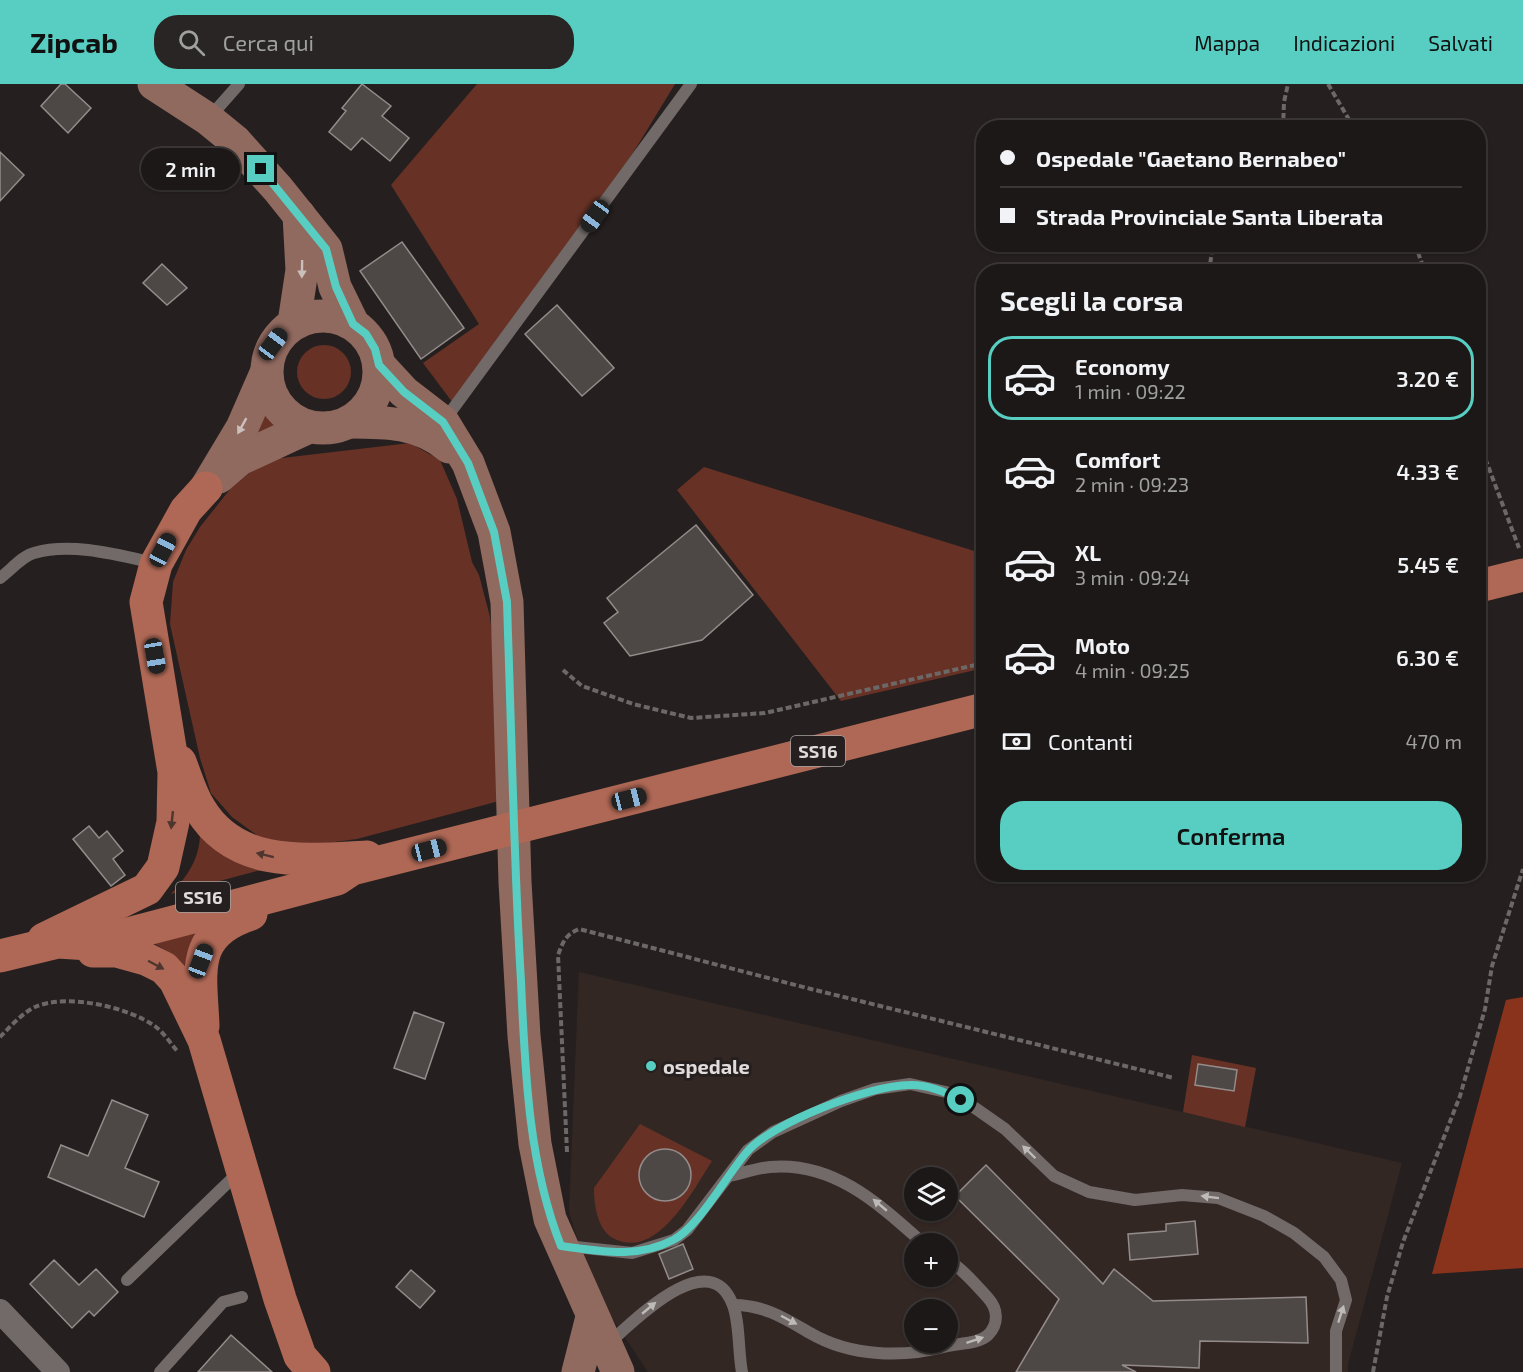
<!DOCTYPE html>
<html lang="it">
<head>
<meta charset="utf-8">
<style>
  :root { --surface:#1c1817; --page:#292524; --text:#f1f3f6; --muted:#a0a0a1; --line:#3a3736; --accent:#57cec1 }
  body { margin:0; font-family:"Exo 2",sans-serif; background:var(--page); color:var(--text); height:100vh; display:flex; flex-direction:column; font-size:22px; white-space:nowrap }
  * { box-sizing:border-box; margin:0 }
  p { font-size:20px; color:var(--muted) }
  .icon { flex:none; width:33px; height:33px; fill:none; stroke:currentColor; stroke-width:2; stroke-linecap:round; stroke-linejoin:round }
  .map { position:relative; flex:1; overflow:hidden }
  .panel { position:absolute; left:976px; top:180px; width:510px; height:618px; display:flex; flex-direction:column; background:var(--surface); border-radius:24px; box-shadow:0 2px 4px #0004,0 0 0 2px var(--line) }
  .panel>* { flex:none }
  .banner { position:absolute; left:976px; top:36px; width:510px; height:132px; border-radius:24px; box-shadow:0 2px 4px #0004,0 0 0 2px var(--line); display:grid; align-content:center; height:132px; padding:0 24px; background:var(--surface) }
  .tools { position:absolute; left:904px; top:1083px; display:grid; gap:12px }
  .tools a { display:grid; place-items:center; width:54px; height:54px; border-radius:50%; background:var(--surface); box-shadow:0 2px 4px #0004,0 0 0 2px var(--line); font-size:30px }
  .end { position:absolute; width:27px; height:27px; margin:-14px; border:8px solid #57cec1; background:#111; box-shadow:0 0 0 3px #111 }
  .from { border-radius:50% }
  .bubble { position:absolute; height:42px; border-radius:21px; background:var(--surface); box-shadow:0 2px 4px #0004,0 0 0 2px var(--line); font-size:20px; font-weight:600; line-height:42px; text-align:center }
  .car { position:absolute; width:18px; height:36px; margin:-18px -9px; border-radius:8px; box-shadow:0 0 4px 2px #0007; background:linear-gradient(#222 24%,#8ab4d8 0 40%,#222 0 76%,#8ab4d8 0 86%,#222 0) }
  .banner b { display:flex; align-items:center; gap:21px; height:57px; font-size:22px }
  .banner b+b { border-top:2px solid var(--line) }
  .banner i { width:15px; height:15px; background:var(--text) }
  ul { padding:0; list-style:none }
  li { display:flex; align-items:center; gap:18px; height:84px; margin:0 12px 9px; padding:0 12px; border:3px solid transparent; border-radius:24px }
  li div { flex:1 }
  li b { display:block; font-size:22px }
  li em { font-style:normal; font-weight:600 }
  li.active { border-color:var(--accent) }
  li>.icon { width:54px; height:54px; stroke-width:1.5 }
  h2 { padding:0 24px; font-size:27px; line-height:72px }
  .pay { display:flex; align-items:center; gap:15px; height:66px; padding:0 24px; font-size:22px }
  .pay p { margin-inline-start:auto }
  .cta { display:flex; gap:12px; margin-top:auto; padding:12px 24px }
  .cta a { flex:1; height:69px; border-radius:24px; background:var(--accent); color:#111; font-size:24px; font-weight:600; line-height:69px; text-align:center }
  header { display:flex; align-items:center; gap:36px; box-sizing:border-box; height:84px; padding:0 30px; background:var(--accent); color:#111 }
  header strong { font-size:28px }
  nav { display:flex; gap:33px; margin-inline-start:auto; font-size:21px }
  .search { width:420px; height:54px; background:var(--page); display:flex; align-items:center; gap:15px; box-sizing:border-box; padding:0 21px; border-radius:24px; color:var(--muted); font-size:22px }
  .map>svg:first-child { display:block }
</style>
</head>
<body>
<header>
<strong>Zipcab</strong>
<div class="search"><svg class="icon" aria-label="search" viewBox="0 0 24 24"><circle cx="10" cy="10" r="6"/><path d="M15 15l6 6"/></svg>Cerca qui</div>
<nav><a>Mappa</a><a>Indicazioni</a><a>Salvati</a></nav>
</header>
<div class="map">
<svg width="1523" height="1288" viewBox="0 0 1523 1288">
  <rect width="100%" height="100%" fill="#25201f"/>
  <path fill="#332724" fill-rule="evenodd" d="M 579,888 L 1402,1079 L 1348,1280 L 1348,1288 L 648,1288 L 608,1228 L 583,1172 L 569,1128 ZM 915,1094 L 948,1094 L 948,1126 L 915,1126 ZM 915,1160 L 948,1160 L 948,1192 L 915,1192 ZM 915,1226 L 948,1226 L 948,1258 L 915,1258 Z"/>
  <g fill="#673225">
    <polygon points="477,0 675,0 633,69 453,319 423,279 479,240 391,101"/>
    <circle cx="324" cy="288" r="27"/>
    <polygon points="264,323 276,340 238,365"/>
    <polygon points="410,359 440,376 457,415 472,478 479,491 490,533 497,590 499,717 357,755 297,763 262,755 232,733 211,709 200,674 170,540 173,498 186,466 200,443 231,404 265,376"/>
    <polygon points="704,383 984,470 984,584 841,617 677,406"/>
    <path d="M 200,745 L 268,784 L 171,810 C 189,790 201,773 200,745 Z"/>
    <polygon points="216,841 197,906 170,869 155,860"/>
    <polygon points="1192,971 1256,984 1245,1043 1183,1028"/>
    <path d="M 640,1040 L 712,1077 C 693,1106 657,1178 613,1154 C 597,1145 594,1120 594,1104 Z"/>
  </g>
  <polygon fill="#89331d" points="1523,913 1523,1184 1432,1190 1506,916"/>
  <g fill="#4d4746" stroke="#938c8b" stroke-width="1.5">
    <polygon points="61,0 65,0 91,24 68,49 41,22"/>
    <polygon points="362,0 391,22 382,32 409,54 390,77 362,54 351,66 329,48 346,27 342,24"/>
    <polygon points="0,68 24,91 0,117"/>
    <polygon points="402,158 464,244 421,275 360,187"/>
    <polygon points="162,180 187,204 167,221 143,199"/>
    <polygon points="557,221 614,284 582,312 525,250"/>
    <polygon points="696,441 753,511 702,556 630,572 604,539 618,528 607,514"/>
    <polygon points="89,742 99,754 107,747 123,767 113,775 125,791 111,802 73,755"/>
    <polygon points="414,928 444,939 425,995 394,984"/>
    <polygon points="1198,980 1237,986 1234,1007 1195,1001"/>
    <polygon points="112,1016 148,1031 125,1084 159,1098 144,1133 48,1093 61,1061 88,1072"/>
    <circle cx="665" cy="1091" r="26"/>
    <polygon points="986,1081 1103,1200 1114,1185 1153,1217 1306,1213 1308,1259 1200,1257 1199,1284 1122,1281 1136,1288 1016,1288 1059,1215 955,1112"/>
    <polygon points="1195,1137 1198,1170 1130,1176 1128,1150 1166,1147 1166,1140"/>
    <polygon points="683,1160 693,1185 669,1195 659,1170"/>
    <polygon points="54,1176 79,1201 96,1185 118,1208 94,1232 89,1227 72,1244 30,1200"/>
    <polygon points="411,1186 435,1207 420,1224 396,1203"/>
    <polygon points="231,1251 272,1288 198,1288"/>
  </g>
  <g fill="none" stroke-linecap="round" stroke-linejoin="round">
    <g stroke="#6c6867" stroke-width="4" stroke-dasharray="6 3" stroke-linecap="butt">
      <polyline points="1328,0 1354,44"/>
      <polyline points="1283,44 1284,18 1288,0"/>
      <polyline points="1260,160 1269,160"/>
      <polyline points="1415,160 1425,188"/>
      <polyline points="1209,188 1213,160"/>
      <polyline points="1479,358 1519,464"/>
      <polyline points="563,586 582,602 633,620 691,634 765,629 984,579"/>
      <path d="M 0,953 C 10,943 22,929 35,923 C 67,909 129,923 156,943 C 164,949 171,960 178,968"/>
      <path d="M 567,1068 L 558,871 C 563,858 565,851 579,845 L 811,905 L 1174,994"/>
      <polyline points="1373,1288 1387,1213 1403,1158 1460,1012 1485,925 1492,882 1523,785"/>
    </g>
    <g stroke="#716a68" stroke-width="12">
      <polyline points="209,34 239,0"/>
      <polyline points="444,337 691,0"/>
      <path d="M 0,494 C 10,487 22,472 34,469 C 71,458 118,471 154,479"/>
      <path d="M 729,1092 C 743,1089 757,1084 770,1083 C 834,1077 880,1121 924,1160"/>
      <polyline points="567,1162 632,1169 674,1156 687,1146 748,1066 773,1048 841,1017 875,1005 910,1000 946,1008 975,1024 1005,1045 1054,1092 1089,1108 1135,1116 1182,1111 1218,1114 1264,1132 1294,1149 1324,1173 1341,1196 1346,1216 1336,1247 1336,1288"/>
      <polyline points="127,1196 240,1087"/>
      <path d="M 734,1221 C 764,1221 784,1234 810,1249 C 851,1273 903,1274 948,1262 C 961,1259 978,1260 988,1251 C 999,1240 998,1225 988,1214 C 976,1201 964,1186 948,1176"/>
      <path d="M 608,1260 C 632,1239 708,1160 732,1219 C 740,1236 738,1268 742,1288"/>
      <polyline points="160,1288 223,1218 242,1213"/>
    </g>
    <polyline stroke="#716a68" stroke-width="24" points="0,1227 58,1288"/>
    <g stroke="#90695f" stroke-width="33">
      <polyline points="154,0 208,35 235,57 278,105 326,165 335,203 353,240"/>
      <circle cx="323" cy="288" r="56"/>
      <polyline points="294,239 302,186 299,131"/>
      <polyline points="379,281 404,308 443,338 468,379 494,448 507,518 515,798 524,952 535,1060 550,1135 618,1288"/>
      <path d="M 349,338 C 387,338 419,338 449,363"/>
      <polyline points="219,393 240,375 309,343"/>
      <polyline points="206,404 242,344 266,289"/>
      <polyline points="578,1288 592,1233"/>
    </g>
    <g stroke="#af6855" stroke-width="33">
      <polyline points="1479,502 1523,491"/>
      <path d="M 180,678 C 186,693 191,711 200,725 C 236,785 307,776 367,773"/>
      <polyline points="44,855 147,805 163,783 173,738 174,688 146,518 156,480 186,426 206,404"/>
      <polyline points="93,867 117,867 146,875 164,884 175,896 204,956 280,1215 300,1272 314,1288"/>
      <polyline points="0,872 58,858 90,860 337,795 352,785 984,625"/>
      <path d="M 203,942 C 201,889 189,850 251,830"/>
    </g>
  </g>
  <defs><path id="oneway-solid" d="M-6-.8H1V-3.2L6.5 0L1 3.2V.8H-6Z" transform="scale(1.5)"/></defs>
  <g fill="#cbbfbc">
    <use href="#oneway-solid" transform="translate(302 185) rotate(91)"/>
    <use href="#oneway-solid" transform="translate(242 342) rotate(119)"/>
  </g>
  <g fill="#4e362f">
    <use href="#oneway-solid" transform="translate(172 736) rotate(96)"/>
    <use href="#oneway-solid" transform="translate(265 771) rotate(-166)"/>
    <use href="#oneway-solid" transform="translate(156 881) rotate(28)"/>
  </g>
  <g fill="#bebab8">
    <use href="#oneway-solid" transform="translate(1029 1068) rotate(-136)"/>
    <use href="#oneway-solid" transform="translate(1210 1113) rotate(-173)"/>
    <use href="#oneway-solid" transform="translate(880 1121) rotate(-140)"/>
    <use href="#oneway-solid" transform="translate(649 1224) rotate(-40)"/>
    <use href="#oneway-solid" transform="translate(1341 1230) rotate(-72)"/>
    <use href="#oneway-solid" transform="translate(789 1236) rotate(28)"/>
    <use href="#oneway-solid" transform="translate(975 1256) rotate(-18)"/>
  </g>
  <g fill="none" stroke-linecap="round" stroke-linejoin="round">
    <path stroke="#57cec1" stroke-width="8" d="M 261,85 L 326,165 L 336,203 L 353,240 L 366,250 L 375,265 L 379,281 L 404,308 L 443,338 L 468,379 L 494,448 L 507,518 L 508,550 C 512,666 514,782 521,897 C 525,985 528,1079 561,1162 C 600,1167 637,1175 673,1156 C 698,1144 727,1091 746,1069 C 770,1039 871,1001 909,1001 C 926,1000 946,1008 961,1016"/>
  </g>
  <circle fill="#57cec1" stroke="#25201f" stroke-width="2" cx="651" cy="982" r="6"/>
  <g text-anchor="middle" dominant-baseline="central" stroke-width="6" stroke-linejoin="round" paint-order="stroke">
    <g fill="#25201f" stroke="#a7a4a3" stroke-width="1.5">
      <rect x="791" y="652" width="54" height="30" rx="4.5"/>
      <rect x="176" y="798" width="54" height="30" rx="4.5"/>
    </g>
    <g font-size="18" font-weight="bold" fill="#dfdcdb">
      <text x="818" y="667">SS16</text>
      <text x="203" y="813">SS16</text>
    </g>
    <g font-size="20" font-weight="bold" fill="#dfdcdb" stroke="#25201f" text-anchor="start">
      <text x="663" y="982">ospedale</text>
    </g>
  </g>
</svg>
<div class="tools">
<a><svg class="icon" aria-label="layers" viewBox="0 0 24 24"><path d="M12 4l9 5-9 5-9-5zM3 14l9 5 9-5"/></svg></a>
<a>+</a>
<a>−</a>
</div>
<i class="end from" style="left:961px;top:1016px"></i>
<i class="end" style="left:261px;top:85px"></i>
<div class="bubble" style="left:141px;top:64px;width:99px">2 min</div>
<i class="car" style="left:595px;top:132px;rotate:216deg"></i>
<i class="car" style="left:273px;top:260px;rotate:37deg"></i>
<i class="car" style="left:163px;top:466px;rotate:28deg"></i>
<i class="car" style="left:155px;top:572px;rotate:170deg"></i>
<i class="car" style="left:629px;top:715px;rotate:76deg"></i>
<i class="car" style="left:429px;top:766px;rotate:76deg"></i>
<i class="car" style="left:201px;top:877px;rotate:21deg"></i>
<div class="banner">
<b><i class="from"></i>Ospedale &quot;Gaetano Bernabeo&quot;</b>
<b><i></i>Strada Provinciale Santa Liberata</b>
</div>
<section class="panel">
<h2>Scegli la corsa</h2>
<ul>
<li class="active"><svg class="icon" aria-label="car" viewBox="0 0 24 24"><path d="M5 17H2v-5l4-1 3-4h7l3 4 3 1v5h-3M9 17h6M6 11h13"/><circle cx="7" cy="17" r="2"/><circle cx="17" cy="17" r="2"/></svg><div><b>Economy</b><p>1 min · 09:22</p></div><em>3.20 €</em></li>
<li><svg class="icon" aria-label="car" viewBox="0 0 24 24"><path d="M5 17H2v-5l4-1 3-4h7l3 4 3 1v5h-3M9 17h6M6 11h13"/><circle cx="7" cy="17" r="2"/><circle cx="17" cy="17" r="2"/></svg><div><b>Comfort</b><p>2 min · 09:23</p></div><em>4.33 €</em></li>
<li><svg class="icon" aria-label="car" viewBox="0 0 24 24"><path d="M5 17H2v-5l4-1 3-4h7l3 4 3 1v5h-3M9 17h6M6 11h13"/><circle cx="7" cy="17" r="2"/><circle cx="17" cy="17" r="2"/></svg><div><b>XL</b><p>3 min · 09:24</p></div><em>5.45 €</em></li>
<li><svg class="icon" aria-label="car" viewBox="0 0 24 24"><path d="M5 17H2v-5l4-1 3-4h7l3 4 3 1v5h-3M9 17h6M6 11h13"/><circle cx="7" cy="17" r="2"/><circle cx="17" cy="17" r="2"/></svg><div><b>Moto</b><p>4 min · 09:25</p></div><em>6.30 €</em></li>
</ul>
<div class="pay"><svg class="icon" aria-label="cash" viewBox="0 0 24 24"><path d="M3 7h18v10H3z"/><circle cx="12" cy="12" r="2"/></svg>Contanti<p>470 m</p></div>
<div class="cta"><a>Conferma</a></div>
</section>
</div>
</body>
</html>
